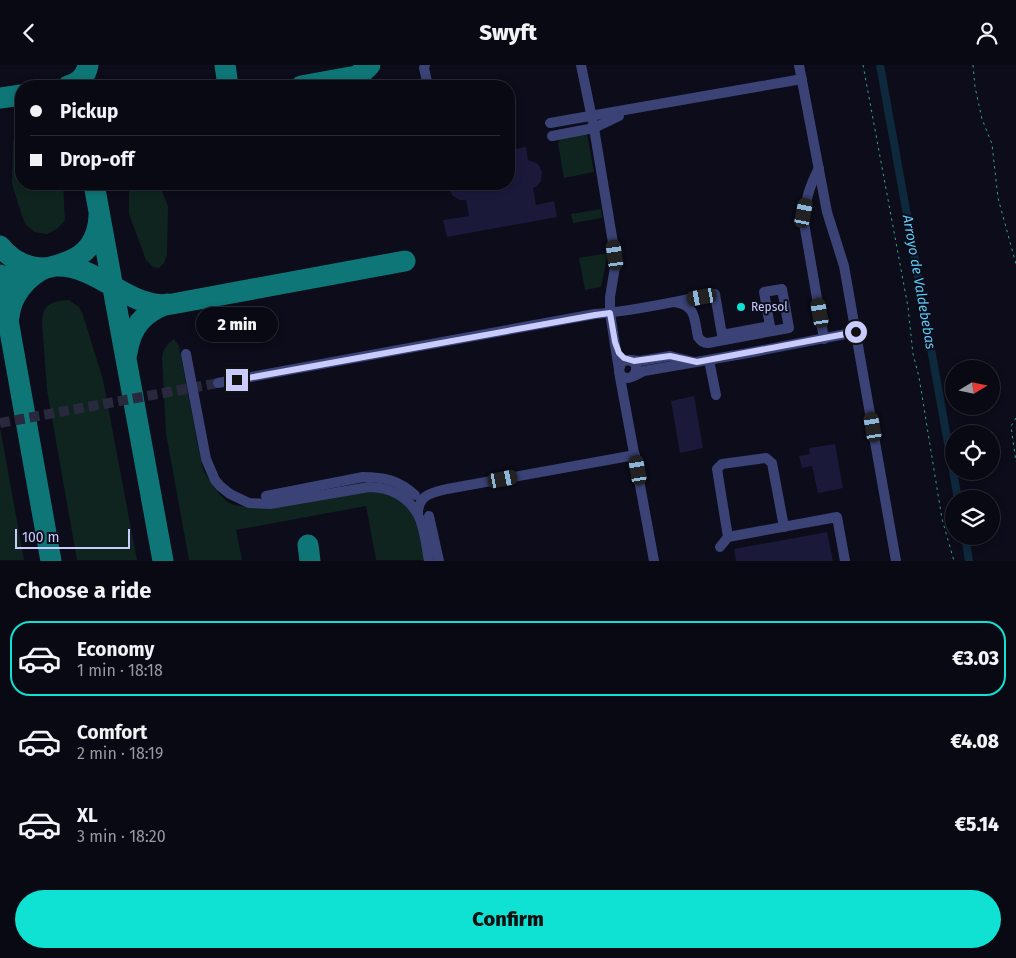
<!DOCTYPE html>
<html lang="en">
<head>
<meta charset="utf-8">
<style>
  :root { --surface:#090914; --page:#171722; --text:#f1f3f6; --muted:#999aa0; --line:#292a34; --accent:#0fe1d2 }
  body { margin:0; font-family:"Fira Sans",sans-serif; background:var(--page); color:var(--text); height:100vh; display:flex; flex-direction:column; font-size:19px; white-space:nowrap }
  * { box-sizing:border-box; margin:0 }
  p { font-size:16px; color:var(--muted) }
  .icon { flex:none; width:28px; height:28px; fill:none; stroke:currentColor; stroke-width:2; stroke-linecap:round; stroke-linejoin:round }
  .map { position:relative; height:496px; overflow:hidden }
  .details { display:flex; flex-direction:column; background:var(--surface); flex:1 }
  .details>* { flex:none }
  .top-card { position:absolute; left:15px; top:15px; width:500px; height:110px; border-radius:20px; box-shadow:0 2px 8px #0003,0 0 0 1px var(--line); display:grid; align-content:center; height:110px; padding:0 15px; background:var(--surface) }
  .needle { width:32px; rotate:80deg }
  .controls { position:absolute; left:945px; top:295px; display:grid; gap:10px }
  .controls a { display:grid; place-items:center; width:55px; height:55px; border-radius:50%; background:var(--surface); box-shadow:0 2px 8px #0003,0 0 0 1px var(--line); font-size:25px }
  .scale { position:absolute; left:15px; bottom:12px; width:115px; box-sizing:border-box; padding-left:5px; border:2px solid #c8cbfb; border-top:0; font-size:14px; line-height:18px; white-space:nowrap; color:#c8cbfb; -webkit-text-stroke:4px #0c0c1a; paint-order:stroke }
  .end { position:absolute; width:22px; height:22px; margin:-11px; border:6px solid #c8cbfb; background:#111; box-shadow:0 0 0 2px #111 }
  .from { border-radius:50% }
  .bubble { position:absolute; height:35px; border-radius:18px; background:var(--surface); box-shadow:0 2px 8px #0003,0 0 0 1px var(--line); font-size:16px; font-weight:800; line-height:35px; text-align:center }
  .car { position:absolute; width:15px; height:30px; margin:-15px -8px; border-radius:6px; box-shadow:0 0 4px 1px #0007; background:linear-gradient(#222 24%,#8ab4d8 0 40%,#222 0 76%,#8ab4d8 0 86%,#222 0) }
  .top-card b { display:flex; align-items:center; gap:18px; height:48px; font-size:19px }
  .top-card b+b { border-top:1px solid var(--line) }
  .top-card i { width:12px; height:12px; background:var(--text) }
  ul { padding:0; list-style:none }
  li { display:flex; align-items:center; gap:15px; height:75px; margin:0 10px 8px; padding:0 5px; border:2px solid transparent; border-radius:20px }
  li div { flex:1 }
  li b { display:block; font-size:19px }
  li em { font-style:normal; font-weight:800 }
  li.on { border-color:var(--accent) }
  li>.icon { width:45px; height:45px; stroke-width:1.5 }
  h2 { padding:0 15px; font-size:22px; line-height:60px }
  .primary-button { display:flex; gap:10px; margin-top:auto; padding:10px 15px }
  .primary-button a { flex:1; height:58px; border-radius:30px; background:var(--accent); color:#111; font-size:20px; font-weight:800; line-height:58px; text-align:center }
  header { display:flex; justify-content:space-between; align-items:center; height:65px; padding:0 15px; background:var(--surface); font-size:22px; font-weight:800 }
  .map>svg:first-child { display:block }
</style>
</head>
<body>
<header><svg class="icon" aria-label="back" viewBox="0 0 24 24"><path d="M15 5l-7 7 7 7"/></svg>Swyft<svg class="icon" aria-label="person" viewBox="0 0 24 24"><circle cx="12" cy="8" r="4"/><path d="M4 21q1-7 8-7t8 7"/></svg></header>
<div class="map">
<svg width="1016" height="496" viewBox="0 0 1016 496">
  <rect width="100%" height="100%" fill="#0c0c1a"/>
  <g fill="#0f241f">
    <polygon points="21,66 21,119 63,119 65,155 57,164 47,169 35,167 27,161 23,154 12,119 13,77 19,68"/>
    <polygon points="587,68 594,107 564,113 558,78 560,74"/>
    <polygon points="129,119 159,119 168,141 167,190 164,198 159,203 153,202 146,195 129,149"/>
    <polygon points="601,144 602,153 573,158 571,149"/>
    <polygon points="608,188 601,222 585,225 579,193"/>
    <path d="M 69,235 L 79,242 L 83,250 L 103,315 L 137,495 L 77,495 L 47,325 L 42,258 C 42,239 52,236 69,235 Z"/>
    <path d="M 174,274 L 179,281 L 202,402 C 207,413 222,437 234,440 C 238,441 242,440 246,442 L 359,427 C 365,427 372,425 378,427 C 417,434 418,464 425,495 L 376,495 L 366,441 L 236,465 L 242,495 L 189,495 L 166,368 L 162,292 C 163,284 167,279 174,274 Z"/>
    <polygon points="0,362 24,495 0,495"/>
  </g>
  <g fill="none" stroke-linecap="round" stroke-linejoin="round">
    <g stroke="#0e283c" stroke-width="8">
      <polyline points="880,0 958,434"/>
      <polyline points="965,471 969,496"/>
    </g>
    <g stroke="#0e7676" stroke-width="21">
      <polyline points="225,0 227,14 225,21"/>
      <path d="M 68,21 C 79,18 86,11 88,0"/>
      <polyline points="301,21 356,11 363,7 370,0"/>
      <polyline points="0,33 21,30"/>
      <polyline points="94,119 163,496"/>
      <path d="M 0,181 C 11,195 27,203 45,203 C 26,213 11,230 9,252"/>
      <path d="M 58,201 C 100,201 131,246 172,239 L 405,196"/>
      <polyline points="0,210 51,496"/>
      <path d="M 0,212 C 13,210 26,207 38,205 C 71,198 97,190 99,151"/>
      <path d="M 127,288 C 131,262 143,248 167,239"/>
      <polyline points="308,480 310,496"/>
    </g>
  </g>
  <g fill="#1a193a">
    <polygon points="526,82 528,95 537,98 540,102 542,107 541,116 537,121 533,123 536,140 554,136 557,152 447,172 443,155 469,151 466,135 460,135 453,131 449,124 449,119 509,119 509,85"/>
    <polygon points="694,331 703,383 680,388 671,336"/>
    <polygon points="835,379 843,423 818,428 812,401 802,403 799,391 810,389 809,383"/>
    <polygon points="827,467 833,496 736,496 734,484"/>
  </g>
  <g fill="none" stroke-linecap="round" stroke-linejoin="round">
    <polyline stroke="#28293c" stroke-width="10" stroke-dasharray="10 5" stroke-linecap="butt" points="0,358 218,318"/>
    <g stroke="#34a48a" stroke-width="1" stroke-dasharray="2.5 4" stroke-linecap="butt">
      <polyline points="863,0 908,242 913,289 919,312 942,454 954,496"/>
      <polyline points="973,0 975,22 982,54 992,79 998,133 1016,199"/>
      <polyline points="1016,353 1011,361 1016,397"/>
    </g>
    <g stroke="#3a4276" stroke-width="10">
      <polyline points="425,0 424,3 428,21"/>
      <polyline points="581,0 594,63 615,190 615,202 610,232 610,248 619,305"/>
      <polyline points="799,0 827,147 844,201 896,496"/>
      <polyline points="550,58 802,14"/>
      <polyline points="552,71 594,63 619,51"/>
      <path d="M 819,103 C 809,122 805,136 804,158 L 824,274"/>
      <path d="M 186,289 L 206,394 L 215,415 L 220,421 L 230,429 L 249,438 L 270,439 L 369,422 C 389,422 408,431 418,450 C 425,463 426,481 429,496"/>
      <polyline points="630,295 640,296 670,291 694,297"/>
      <polyline points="709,295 716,330"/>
      <polyline points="619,307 654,496"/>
      <path d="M 633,311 L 636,307 L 636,299 L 630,295 L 623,296 C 618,302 617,312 627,313 C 633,313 639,308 644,306 L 748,288 L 856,267"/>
      <path d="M 218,318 L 595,249 C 635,246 676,236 715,229 L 722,270 L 770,261 L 764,227 L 782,224 L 789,263 L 708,278 C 703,278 701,276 698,272 C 694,253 696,240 674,237"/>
      <path d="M 266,431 L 363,412 C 384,412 398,415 415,430"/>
      <path d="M 418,449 C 418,430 431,428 447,424 L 635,390"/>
      <polyline points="429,451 439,496"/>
      <polyline points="728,472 717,404 722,399 766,393 772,398 784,462"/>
      <polyline points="720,482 728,472 837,452 845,496"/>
    </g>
  </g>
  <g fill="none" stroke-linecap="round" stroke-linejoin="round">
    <polyline stroke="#c8cbfb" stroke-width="6" points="237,315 595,250 610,248 615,277 619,288 624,293 634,296 670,291 697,297 856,267"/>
  </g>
  <circle fill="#0fe1d2" stroke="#0c0c1a" stroke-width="2" cx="741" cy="242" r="5"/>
  <g text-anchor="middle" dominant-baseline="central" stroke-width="4" stroke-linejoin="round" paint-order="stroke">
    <g font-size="12" fill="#c8cbfb" stroke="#0c0c1a" text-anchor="start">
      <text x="751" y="242">Repsol</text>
    </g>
    <g font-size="14" font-style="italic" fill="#5dc9f4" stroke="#0c0c1a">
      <text transform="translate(919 217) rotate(80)">Arroyo de Valdebebas</text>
    </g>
  </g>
</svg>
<div class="controls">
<a><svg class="needle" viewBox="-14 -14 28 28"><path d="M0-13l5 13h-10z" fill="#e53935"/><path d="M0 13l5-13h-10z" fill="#999aa0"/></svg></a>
<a><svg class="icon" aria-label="locate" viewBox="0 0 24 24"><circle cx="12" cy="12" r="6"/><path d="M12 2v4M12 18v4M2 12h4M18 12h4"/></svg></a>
<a><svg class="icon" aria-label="layers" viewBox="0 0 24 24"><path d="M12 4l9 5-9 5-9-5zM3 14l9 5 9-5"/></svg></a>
</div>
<div class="scale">100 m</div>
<i class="end from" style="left:856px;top:267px"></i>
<i class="end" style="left:237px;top:315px"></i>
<div class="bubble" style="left:196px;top:242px;width:82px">2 min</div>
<i class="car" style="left:804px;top:148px;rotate:11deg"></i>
<i class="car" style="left:615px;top:190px;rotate:352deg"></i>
<i class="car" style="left:702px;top:232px;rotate:260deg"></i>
<i class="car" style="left:820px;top:248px;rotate:350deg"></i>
<i class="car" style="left:873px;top:362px;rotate:350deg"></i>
<i class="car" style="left:638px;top:405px;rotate:350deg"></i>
<i class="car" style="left:503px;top:414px;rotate:79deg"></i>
<div class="top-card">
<b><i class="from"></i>Pickup</b>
<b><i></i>Drop-off</b>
</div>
</div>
<section class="details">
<h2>Choose a ride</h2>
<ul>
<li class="on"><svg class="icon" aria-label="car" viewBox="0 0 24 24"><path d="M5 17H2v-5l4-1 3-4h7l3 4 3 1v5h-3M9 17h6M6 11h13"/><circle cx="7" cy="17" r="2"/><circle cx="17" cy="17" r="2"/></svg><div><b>Economy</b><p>1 min · 18:18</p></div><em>€3.03</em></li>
<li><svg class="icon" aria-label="car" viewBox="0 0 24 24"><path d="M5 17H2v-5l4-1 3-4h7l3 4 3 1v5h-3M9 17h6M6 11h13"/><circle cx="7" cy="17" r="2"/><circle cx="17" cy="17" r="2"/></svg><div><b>Comfort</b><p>2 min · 18:19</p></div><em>€4.08</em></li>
<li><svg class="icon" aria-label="car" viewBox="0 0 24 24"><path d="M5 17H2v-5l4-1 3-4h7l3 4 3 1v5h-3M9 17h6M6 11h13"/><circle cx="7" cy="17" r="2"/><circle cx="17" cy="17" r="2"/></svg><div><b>XL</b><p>3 min · 18:20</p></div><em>€5.14</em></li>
</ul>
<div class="primary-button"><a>Confirm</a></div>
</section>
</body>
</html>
